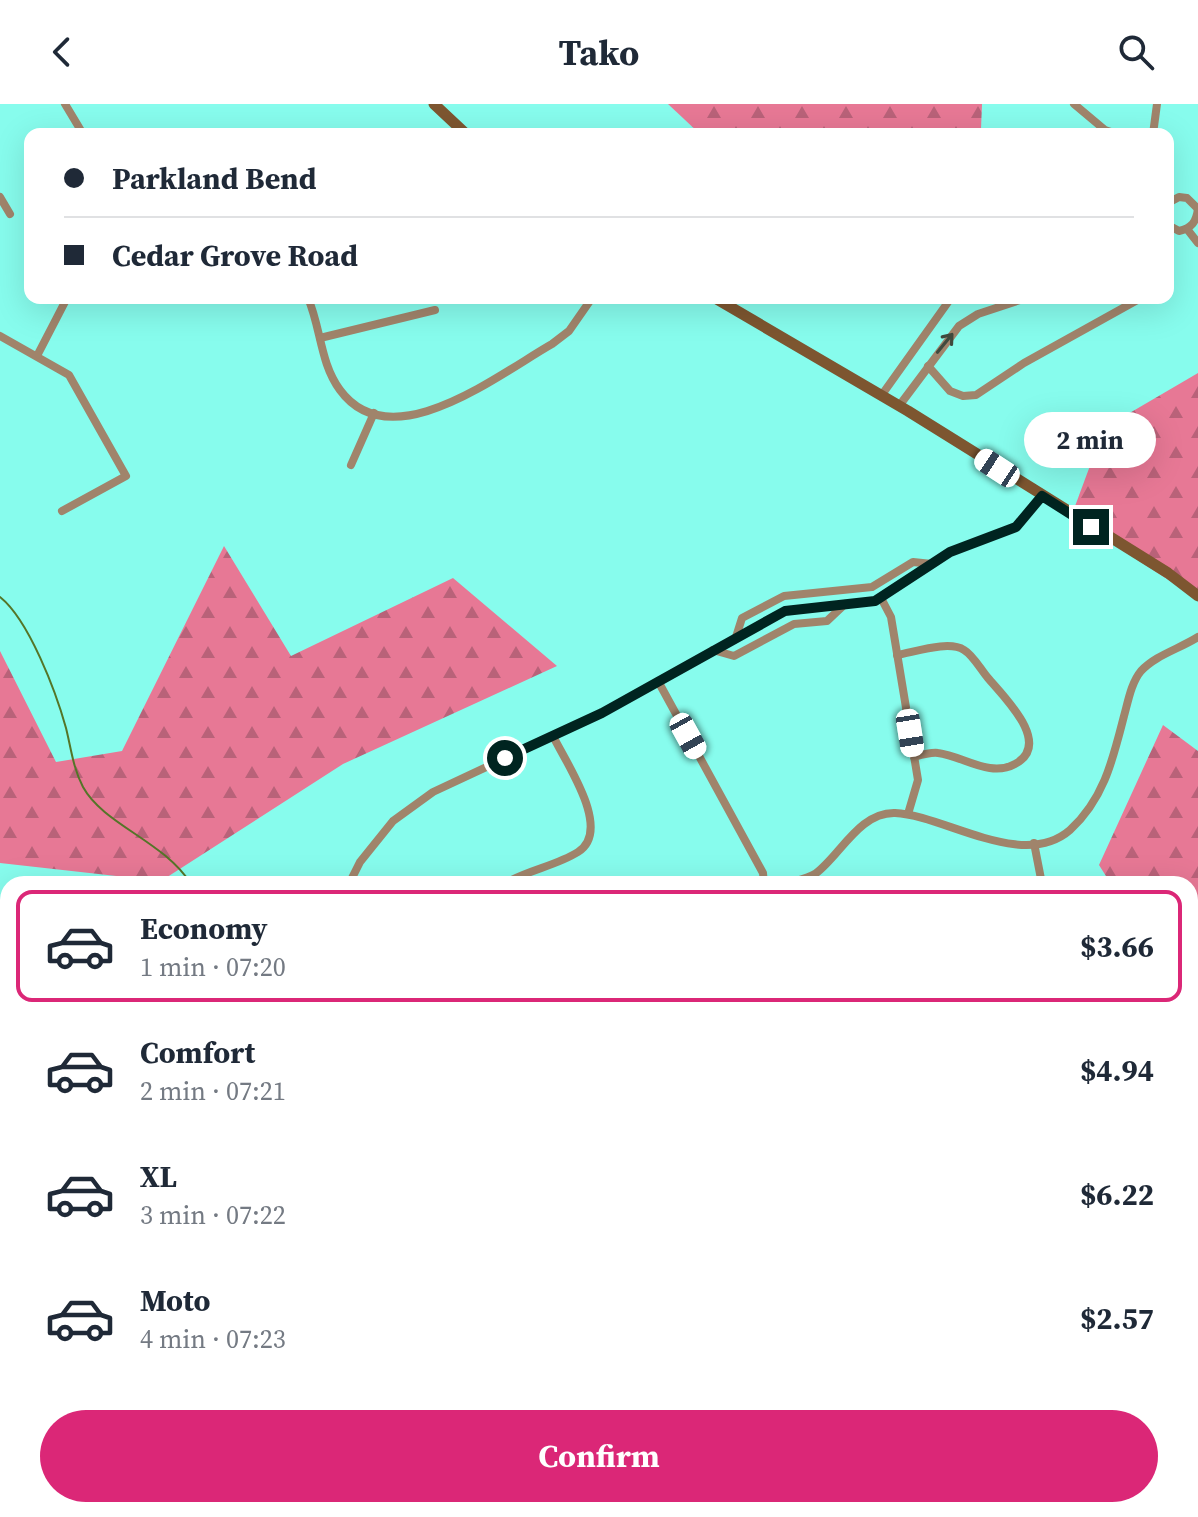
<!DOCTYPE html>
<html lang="en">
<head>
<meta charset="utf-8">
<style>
  :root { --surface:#fff; --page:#f6f6f7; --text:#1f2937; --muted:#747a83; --line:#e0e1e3; --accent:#db2777 }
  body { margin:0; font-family:"Source Serif 4",serif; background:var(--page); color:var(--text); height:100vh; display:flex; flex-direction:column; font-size:30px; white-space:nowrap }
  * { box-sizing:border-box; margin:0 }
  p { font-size:26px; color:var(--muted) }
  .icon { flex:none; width:44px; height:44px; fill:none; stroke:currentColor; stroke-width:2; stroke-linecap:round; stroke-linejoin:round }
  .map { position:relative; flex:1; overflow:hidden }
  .drawer { position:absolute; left:0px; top:772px; width:1198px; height:642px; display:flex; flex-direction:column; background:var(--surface); border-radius:24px 24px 0 0; box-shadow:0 8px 32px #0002 }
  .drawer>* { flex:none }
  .hud { position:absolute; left:24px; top:24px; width:1150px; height:176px; border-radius:16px; box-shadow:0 8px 32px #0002; display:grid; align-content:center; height:176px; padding:0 40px; background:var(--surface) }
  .end { position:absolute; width:36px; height:36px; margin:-18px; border:10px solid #002420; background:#fff; box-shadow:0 0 0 4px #fff }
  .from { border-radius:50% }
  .bubble { position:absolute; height:56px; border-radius:28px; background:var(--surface); box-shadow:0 8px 32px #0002; font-size:26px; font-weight:700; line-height:56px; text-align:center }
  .car { position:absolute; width:24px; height:48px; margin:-24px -12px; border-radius:10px; box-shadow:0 0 6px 2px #0007; background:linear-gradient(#fff 24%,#345 0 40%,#fff 0 76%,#345 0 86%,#fff 0) }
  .hud b { display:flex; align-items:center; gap:28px; height:76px; font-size:30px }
  .hud b+b { border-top:2px solid var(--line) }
  .hud i { width:20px; height:20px; background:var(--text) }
  ul { padding:14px 0 0; list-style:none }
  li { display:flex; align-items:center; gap:24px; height:112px; margin:0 16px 12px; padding:0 24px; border:4px solid transparent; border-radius:16px }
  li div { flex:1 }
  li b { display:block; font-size:30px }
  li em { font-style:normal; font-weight:700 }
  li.on { border-color:var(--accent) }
  li>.icon { width:72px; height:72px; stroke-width:1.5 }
  .cta { display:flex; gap:16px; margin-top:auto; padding:16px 40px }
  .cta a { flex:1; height:92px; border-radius:48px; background:var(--accent); color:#fff; font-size:32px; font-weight:700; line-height:92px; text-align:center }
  header { display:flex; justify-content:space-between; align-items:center; height:104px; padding:0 40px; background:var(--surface); font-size:36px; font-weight:700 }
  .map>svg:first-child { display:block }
</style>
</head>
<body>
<header><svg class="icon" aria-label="back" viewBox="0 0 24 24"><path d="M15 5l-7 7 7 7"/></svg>Tako<svg class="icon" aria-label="search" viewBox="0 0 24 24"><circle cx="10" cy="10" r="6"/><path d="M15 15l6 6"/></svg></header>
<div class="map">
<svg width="1198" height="1413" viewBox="0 0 1198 1413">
  <defs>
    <pattern id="forest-firs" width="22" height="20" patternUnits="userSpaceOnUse" patternTransform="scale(2)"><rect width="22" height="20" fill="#e77895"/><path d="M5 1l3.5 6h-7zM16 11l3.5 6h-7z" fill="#b96279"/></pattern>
  </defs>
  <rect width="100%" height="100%" fill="#87fced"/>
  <g fill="url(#forest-firs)">
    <polygon points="668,0 982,0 981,25 972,30 700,30"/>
    <polygon points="1198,269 1198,495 1071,413 1104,324"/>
    <polygon points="224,442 291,552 453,474 557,562 343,660 161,777 0,759 0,547 56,658 122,647"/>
    <polygon points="1163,621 1198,647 1198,916 1190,904 1190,780 1111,780 1099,761"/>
    <polygon points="1198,1035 1198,1413 624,1413 636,1406 1190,1406 1190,1055"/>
  </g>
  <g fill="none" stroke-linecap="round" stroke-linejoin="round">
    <g stroke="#547528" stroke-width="2">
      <path d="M 0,493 C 29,516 56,588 66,624 C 71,644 73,664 83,683 C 104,721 164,737 191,780"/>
      <polyline points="1190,1095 1198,1086"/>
      <polyline points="291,1413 294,1406"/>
      <polyline points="928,1413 932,1406"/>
    </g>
    <g stroke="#a0846b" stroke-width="8">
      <polyline points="65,0 83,30"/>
      <polyline points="1074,0 1105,26 1117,30"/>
      <polyline points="1153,30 1157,0"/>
      <polyline points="0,93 10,110"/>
      <polyline points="1168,99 1179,93 1187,94 1198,105"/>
      <path d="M 1168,121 L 1179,127 C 1192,124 1196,118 1198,105"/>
      <polyline points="1187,125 1198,139"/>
      <path d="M 308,194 C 321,224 320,259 340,286 C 391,356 499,270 552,240 L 569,227 L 592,194"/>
      <polyline points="0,232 69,271 126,372 62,407"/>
      <polyline points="320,234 435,206"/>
      <polyline points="38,250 67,194"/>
      <polyline points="928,262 950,287 963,292 976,291 1024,259 1141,194"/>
      <polyline points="881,292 951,194"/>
      <polyline points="899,302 959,222 978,210 1026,194"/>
      <polyline points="351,361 374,309"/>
      <polyline points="881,494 891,513 918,676 908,710"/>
      <polyline points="736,533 742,514 784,492 872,483 913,458 932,460"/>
      <polyline points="713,546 734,552 794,520 827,517 845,500"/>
      <path d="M 897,551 C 915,548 949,536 964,546 C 973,551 981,566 988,574 C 1004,593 1053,640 1015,660 C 990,674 963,652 938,649 C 931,648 921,651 914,653"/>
      <polyline points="658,577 763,769 764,780"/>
      <polyline points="1034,739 1042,780"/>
      <polyline points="349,780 360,758 393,717 433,688 602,609 785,507 875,497 950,448 1016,423 1042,392"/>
      <path d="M 504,780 C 527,766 556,762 578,748 C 613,726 566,659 553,632"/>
      <path d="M 786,780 C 795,777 807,775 815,770 C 840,752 859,708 895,709 C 944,711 1023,767 1070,726 C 1104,695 1113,655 1124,612 C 1128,598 1131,579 1141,567 C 1156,551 1179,545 1198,533"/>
      <polyline points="0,872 8,867"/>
      <polyline points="0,1332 8,1327"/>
      <polyline points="164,1406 166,1413"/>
    </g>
    <g stroke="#7d5630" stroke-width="11">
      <polyline points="434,0 466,30"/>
      <polyline points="715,194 908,307 1168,469 1198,492"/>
    </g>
  </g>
  <defs><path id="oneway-shaft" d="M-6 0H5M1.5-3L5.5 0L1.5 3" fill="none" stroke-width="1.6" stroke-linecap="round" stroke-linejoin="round" transform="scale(2)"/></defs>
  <use stroke="#404a3e" href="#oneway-shaft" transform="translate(945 239) rotate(-51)"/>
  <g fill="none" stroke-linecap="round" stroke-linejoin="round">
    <polyline stroke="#002420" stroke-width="10" points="505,654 602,609 785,507 875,497 950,448 1016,423 1042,392 1091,423"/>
  </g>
</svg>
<i class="end from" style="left:505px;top:654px"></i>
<i class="end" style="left:1091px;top:423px"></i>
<div class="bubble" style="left:1024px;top:308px;width:132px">2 min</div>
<i class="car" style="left:997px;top:364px;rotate:303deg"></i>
<i class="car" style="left:910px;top:629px;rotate:171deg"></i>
<i class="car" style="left:688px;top:632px;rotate:151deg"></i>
<div class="hud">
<b><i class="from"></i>Parkland Bend</b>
<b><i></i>Cedar Grove Road</b>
</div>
<section class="drawer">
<ul>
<li class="on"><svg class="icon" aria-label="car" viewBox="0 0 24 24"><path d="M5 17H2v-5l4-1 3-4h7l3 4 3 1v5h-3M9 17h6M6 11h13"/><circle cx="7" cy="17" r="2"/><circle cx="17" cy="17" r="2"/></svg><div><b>Economy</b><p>1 min · 07:20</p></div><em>$3.66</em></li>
<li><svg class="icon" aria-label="car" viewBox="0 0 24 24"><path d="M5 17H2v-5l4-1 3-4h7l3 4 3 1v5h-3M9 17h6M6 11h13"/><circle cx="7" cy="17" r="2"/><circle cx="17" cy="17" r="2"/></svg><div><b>Comfort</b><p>2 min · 07:21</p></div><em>$4.94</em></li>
<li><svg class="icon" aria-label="car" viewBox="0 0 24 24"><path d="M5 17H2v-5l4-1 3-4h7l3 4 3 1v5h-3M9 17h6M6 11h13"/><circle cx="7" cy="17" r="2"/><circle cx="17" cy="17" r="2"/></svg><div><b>XL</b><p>3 min · 07:22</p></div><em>$6.22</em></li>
<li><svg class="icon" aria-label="car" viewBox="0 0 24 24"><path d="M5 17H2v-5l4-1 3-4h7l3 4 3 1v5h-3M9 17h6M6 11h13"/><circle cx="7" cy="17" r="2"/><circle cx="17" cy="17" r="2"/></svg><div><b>Moto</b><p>4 min · 07:23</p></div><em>$2.57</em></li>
</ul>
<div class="cta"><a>Confirm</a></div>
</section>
</div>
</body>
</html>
